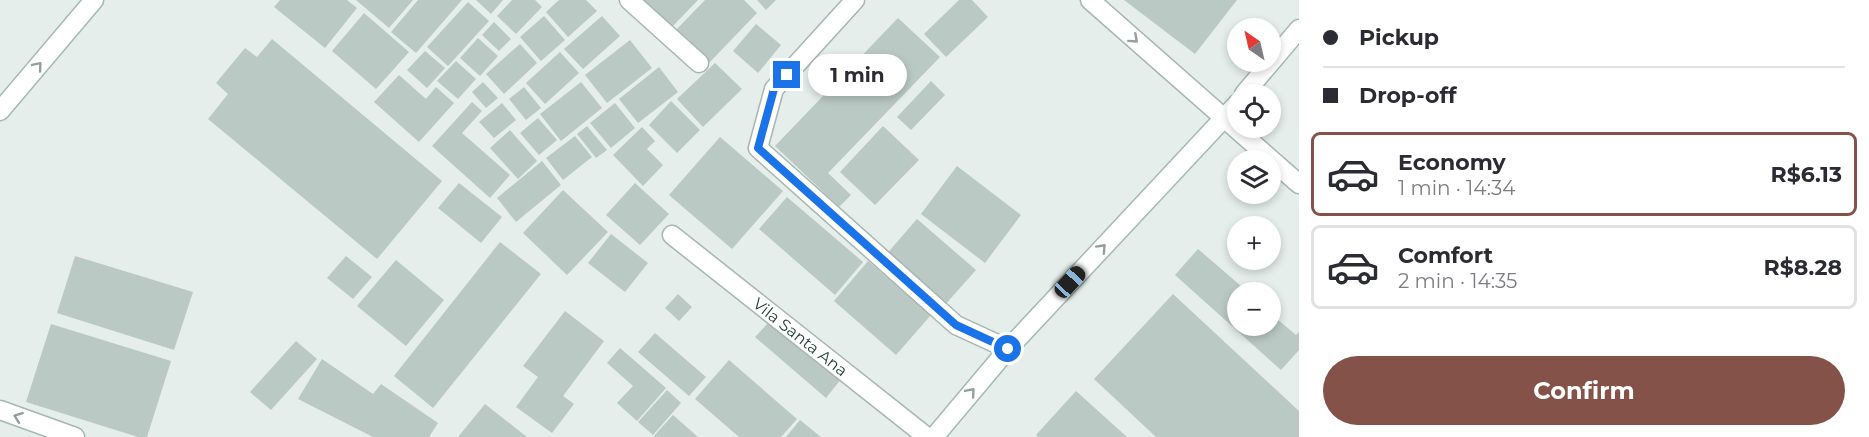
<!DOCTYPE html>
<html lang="en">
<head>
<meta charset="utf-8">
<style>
  :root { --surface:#fff; --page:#f7f7f7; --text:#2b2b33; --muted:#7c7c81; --line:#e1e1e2; --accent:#845248 }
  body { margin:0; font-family:Montserrat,sans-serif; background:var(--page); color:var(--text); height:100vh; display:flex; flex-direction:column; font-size:22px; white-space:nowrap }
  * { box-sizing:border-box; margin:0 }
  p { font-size:20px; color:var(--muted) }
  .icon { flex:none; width:33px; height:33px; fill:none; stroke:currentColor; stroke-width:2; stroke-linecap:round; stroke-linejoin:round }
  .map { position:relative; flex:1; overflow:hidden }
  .panel { display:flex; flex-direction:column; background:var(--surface); width:570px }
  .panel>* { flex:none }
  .top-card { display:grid; align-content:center; height:132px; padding:0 24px; background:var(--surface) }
  .needle { width:39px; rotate:326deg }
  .controls { position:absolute; left:1227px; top:18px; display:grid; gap:12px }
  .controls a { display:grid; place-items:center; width:54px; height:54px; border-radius:50%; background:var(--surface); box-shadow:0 3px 9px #0003; font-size:30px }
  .end { position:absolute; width:27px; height:27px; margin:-14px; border:8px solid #1a73e8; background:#fff; box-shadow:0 0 0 3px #fff }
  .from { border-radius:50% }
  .bubble { position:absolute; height:42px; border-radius:21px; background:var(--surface); box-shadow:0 3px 9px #0003; font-size:20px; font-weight:700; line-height:42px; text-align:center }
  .car { position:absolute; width:18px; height:36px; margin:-18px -9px; border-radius:8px; box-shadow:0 0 4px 2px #0007; background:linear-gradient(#222 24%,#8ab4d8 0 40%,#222 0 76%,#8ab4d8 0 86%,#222 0) }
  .top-card b { display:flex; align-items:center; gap:21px; height:57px; font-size:22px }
  .top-card b+b { border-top:2px solid var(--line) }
  .top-card i { width:15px; height:15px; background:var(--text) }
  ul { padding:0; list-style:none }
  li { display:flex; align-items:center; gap:18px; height:84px; margin:0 12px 9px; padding:0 12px; border:3px solid var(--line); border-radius:9px }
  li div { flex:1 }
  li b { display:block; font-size:22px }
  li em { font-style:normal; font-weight:700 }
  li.current { border-color:var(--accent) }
  li>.icon { width:54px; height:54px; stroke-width:1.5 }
  .action { display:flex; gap:12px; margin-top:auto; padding:12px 24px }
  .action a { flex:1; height:69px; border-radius:36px; background:var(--accent); color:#fff; font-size:24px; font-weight:700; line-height:69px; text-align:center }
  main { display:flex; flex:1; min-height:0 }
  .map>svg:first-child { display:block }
</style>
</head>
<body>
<main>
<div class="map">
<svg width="1299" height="437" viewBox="0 0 1299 437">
  <rect width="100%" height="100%" fill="#e5eeea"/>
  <g fill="#bac9c3">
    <polygon points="280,0 347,0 357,8 325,48 274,7"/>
    <polygon points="356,0 413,0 389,28"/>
    <polygon points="418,0 462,0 416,53 391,32"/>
    <polygon points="476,0 503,0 491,14"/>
    <polygon points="512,0 535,0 542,7 516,34 497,16"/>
    <polygon points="559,0 586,0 597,11 568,37 546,12"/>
    <polygon points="639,0 698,0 670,29"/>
    <polygon points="705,0 744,0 757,13 709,63 675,31"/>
    <polygon points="757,0 776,0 766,10"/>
    <polygon points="959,0 972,0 988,17 946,57 924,34"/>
    <polygon points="1124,0 1237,0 1195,54"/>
    <polygon points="468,2 489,21 448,66 427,47"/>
    <polygon points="364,13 409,52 376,89 332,51"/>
    <polygon points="544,16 565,40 541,61 520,37"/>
    <polygon points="602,16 620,36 583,69 564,49"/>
    <polygon points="898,18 940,57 828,173 851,195 839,207 775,146"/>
    <polygon points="494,22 511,39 499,51 482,35"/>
    <polygon points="756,24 781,45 758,73 733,51"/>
    <polygon points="478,38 498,56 480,76 460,58"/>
    <polygon points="272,39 442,181 377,259 208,119 228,94 216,83 245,48 257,57"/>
    <polygon points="630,40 652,68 607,103 585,75"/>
    <polygon points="520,44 537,63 504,94 486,74"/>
    <polygon points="425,51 445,68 427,88 407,70"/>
    <polygon points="560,52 579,73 545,104 526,83"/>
    <polygon points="456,61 476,79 458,99 437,81"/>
    <polygon points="715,63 742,89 703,127 677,99"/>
    <polygon points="659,67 678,92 638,123 619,99"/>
    <polygon points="399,75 426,99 436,87 454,103 419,142 374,102"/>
    <polygon points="931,81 945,95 911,130 897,117"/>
    <polygon points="483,82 498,98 486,108 472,92"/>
    <polygon points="581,82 602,108 561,141 540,114"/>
    <polygon points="524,87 541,108 526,120 509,99"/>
    <polygon points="671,101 700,130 677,153 649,125"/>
    <polygon points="472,102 482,111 462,133 510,175 490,198 432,146"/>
    <polygon points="502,103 516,120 494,138 479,122"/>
    <polygon points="615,103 635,128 611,148 590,123"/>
    <polygon points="538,118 557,140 539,155 520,133"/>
    <polygon points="587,126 607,150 596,158 577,134"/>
    <polygon points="883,126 919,160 875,205 840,172"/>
    <polygon points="642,127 655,141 647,149 663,165 643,186 613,155"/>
    <polygon points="510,130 537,161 518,179 490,148"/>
    <polygon points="575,136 592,157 563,180 546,158"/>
    <polygon points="720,137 783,191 732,249 669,195"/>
    <polygon points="542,161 561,185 516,222 497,198"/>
    <polygon points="957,166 1021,215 985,263 921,214"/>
    <polygon points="459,183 502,217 481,243 438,208"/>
    <polygon points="635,183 669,214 640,245 606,215"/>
    <polygon points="563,190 608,232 567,275 523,233"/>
    <polygon points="787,197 863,262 835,295 759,229"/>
    <polygon points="917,219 976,270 943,307 884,257"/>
    <polygon points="611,234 648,263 625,292 588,263"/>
    <polygon points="500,242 541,274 433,408 394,376"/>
    <polygon points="1198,249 1248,292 1238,292 1238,326 1270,326 1270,313 1296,335 1299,332 1299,350 1281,370 1175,275"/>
    <polygon points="75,256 193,292 174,350 57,313"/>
    <polygon points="346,256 372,277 353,299 327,278"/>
    <polygon points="396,260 444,300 406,346 357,306"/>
    <polygon points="868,261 931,315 896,355 834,301"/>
    <polygon points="678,294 692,307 679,321 665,308"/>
    <polygon points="1173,294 1299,411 1299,437 1156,437 1094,379"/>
    <polygon points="565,311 604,341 563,396 574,404 552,433 516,407 538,377 523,366"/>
    <polygon points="773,318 842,378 826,398 755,337"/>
    <polygon points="51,324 171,361 147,437 138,437 26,402"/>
    <polygon points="655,333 706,377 689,396 638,352"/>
    <polygon points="296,341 317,359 271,410 250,392"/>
    <polygon points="620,348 666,388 637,421 617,403 633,386 607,363"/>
    <polygon points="322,359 373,394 381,384 438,423 429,437 373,437 298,399"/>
    <polygon points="729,360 797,419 781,437 739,437 695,399"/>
    <polygon points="667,390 681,403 653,435 638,422"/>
    <polygon points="1076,391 1127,437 1038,437 1036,435"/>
    <polygon points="485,404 527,437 458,437"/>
    <polygon points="673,415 698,437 653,437"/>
    <polygon points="800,420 821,437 786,437"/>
  </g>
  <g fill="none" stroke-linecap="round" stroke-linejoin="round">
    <g stroke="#a7b6b1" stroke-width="21">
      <polyline id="lane" points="855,0 774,89 758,148 956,325 1008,349"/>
    </g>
    <g stroke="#a7b6b1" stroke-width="21">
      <g id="street">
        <polyline points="629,0 699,63"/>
        <polyline points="1090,0 1299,184"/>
        <path id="s1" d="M 672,235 L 927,437"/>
      </g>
    </g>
    <g stroke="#a3bab2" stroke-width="21">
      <g id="secondary">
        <polyline points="1244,94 1299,29"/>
        <polyline points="0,111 94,0"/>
        <polyline points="0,410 75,437"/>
        <polyline points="934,437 1008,349 1238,103"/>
      </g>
    </g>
    <use href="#lane" stroke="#fff" stroke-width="18"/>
    <use href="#street" stroke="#fff" stroke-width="18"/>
    <use href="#secondary" stroke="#fff" stroke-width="18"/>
  </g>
  <defs><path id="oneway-chevron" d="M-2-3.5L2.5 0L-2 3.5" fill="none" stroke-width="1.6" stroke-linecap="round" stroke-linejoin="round" transform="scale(1.5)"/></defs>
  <g stroke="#92a09c">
    <use href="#oneway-chevron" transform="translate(1134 39) rotate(42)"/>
    <use href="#oneway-chevron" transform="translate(38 66) rotate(-50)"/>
    <use href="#oneway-chevron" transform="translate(1102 248) rotate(-47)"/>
    <use href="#oneway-chevron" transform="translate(971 392) rotate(-50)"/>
    <use href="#oneway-chevron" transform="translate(18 417) rotate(-160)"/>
  </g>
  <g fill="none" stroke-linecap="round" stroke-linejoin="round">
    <polyline stroke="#1a73e8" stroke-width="8" points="787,75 774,89 758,148 956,325 1008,349"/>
  </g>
  <g text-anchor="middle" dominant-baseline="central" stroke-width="5" stroke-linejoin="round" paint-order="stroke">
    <g font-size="16" fill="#244038" stroke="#f6faf8">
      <text stroke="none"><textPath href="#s1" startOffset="164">Vila Santa Ana</textPath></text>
    </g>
  </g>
</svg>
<div class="controls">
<a><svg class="needle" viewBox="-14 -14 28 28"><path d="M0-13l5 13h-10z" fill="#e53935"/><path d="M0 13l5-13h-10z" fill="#7c7c81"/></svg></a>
<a><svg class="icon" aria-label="locate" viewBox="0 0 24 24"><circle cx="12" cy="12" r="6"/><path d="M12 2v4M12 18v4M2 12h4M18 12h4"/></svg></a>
<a><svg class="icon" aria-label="layers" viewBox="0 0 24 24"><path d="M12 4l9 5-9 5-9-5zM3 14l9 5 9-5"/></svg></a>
<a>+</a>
<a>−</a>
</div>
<i class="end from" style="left:1008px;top:349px"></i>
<i class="end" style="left:787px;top:75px"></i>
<div class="bubble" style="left:808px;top:54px;width:99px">1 min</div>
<i class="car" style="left:1070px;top:282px;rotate:43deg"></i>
</div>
<section class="panel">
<div class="top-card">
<b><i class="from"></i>Pickup</b>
<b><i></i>Drop-off</b>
</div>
<ul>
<li class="current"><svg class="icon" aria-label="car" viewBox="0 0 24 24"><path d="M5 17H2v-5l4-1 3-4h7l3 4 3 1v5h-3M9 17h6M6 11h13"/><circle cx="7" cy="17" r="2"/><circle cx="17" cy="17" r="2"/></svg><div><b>Economy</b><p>1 min · 14:34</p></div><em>R$6.13</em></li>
<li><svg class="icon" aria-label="car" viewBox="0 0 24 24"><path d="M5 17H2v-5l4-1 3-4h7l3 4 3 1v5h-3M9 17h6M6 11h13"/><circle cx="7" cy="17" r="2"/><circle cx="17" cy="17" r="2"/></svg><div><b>Comfort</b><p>2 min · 14:35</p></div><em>R$8.28</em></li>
</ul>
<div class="action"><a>Confirm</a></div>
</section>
</main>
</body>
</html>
